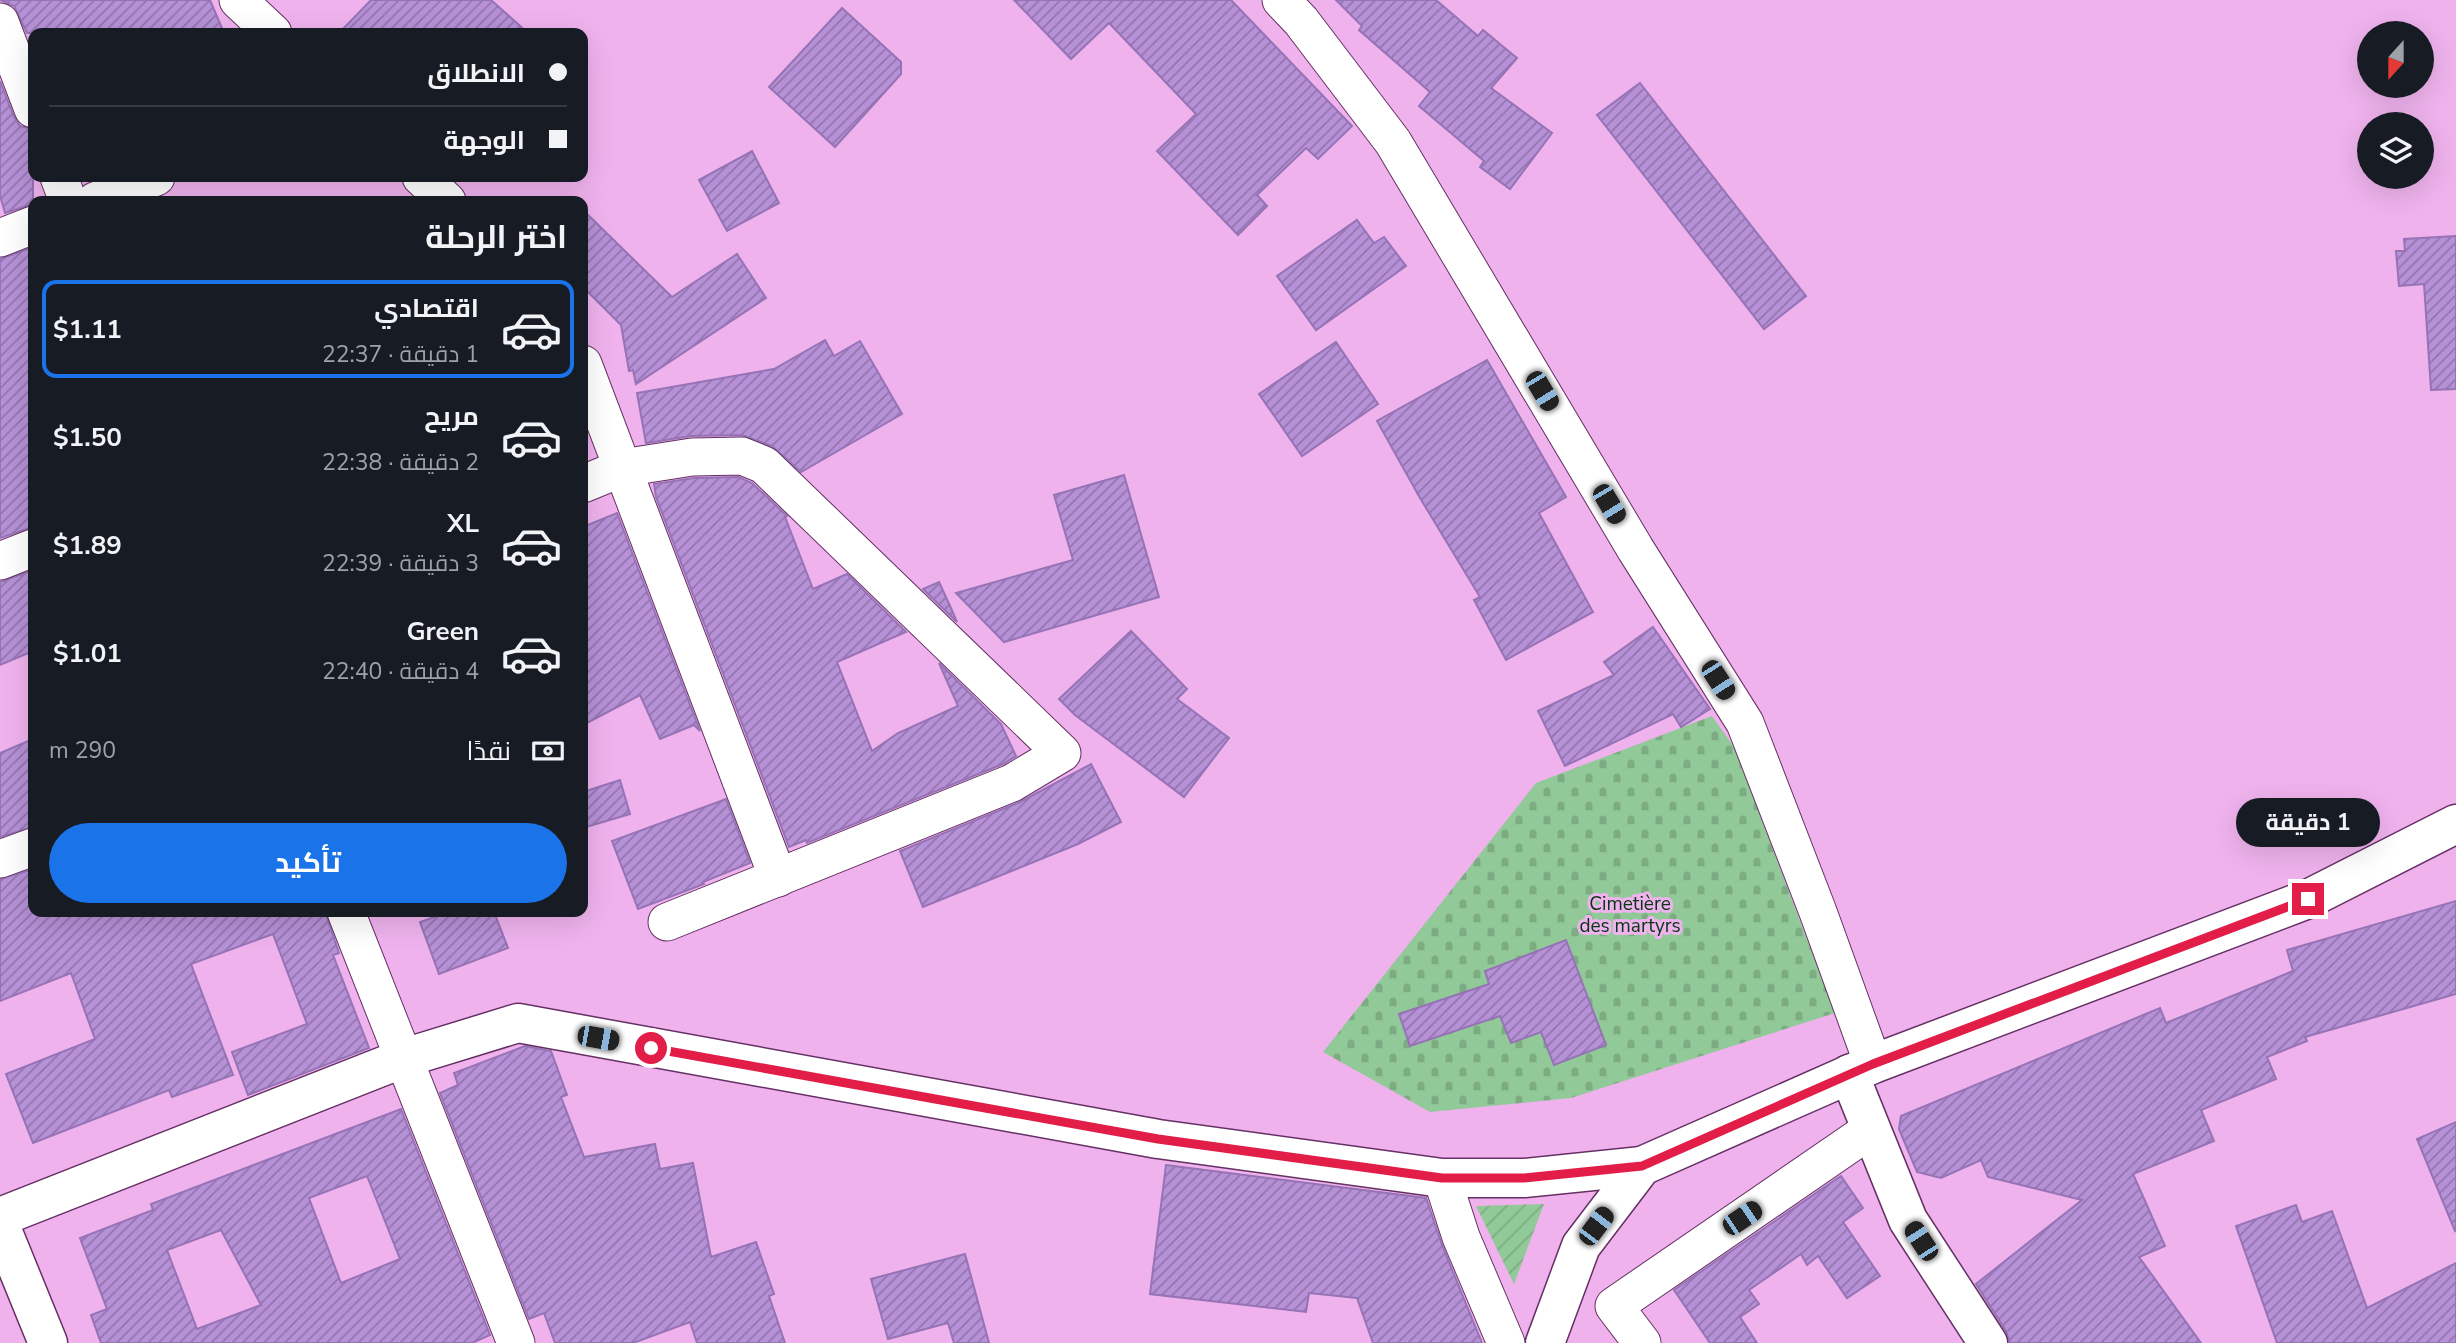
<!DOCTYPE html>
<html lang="ar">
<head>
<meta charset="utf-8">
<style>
  :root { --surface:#171b24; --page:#20242c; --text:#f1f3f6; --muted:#9ea1a6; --line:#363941; --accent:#1a73e8 }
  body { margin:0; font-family:"Nunito Sans",Cairo,sans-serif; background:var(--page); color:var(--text); direction:rtl; height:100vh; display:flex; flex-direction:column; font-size:26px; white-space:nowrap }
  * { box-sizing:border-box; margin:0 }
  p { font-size:23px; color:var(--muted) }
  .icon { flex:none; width:38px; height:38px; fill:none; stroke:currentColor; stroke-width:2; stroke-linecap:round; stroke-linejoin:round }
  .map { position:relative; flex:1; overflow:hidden; direction:ltr }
  .details { position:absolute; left:28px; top:196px; width:560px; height:721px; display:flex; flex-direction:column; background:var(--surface); border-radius:14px; box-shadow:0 7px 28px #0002; direction:rtl }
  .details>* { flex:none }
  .banner { position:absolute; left:28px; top:28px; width:560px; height:154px; border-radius:14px; box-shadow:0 7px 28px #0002; direction:rtl; display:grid; align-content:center; height:154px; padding:0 21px; background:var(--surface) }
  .needle { width:46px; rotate:201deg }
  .controls { position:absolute; left:2357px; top:21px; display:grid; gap:14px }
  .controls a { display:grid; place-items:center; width:77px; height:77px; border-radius:50%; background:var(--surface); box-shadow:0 7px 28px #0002; font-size:35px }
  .end { position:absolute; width:32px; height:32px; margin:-16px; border:9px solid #e11d48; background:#fff; box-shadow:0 0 0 4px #fff }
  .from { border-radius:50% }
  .bubble { position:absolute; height:49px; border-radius:24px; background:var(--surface); box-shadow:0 7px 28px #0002; font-size:23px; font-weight:700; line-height:49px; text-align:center; direction:rtl }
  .car { position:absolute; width:21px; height:42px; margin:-21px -10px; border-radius:9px; box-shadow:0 0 5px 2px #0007; background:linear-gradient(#222 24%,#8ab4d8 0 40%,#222 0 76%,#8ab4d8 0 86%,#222 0) }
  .banner b { display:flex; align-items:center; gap:24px; height:66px; font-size:26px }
  .banner b+b { border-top:2px solid var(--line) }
  .banner i { width:18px; height:18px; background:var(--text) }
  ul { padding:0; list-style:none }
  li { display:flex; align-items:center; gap:21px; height:98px; margin:0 14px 10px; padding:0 7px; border:4px solid transparent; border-radius:14px }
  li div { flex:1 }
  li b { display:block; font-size:26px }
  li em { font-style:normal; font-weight:700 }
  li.selected { border-color:var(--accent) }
  li>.icon { width:63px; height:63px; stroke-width:1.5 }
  h2 { padding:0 21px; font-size:32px; line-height:84px }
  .pay { display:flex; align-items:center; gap:18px; height:77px; padding:0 21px; font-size:26px }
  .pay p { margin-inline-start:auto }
  .primary-button { display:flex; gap:14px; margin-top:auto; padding:14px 21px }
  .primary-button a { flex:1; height:80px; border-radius:42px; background:var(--accent); color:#fff; font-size:28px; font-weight:700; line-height:80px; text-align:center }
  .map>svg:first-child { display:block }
</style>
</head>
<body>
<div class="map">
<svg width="2456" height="1343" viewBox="0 0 2456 1343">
  <defs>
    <pattern id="cemetery-stones" width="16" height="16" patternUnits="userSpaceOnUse" patternTransform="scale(1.75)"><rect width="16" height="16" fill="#91ca98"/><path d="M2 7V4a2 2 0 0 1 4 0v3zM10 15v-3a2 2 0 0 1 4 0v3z" fill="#7dac83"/></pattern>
    <pattern id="garden-furrows" width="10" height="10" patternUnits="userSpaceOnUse" patternTransform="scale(1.75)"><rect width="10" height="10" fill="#91ca98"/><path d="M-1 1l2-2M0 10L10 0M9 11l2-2" fill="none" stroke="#7dac83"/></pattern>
    <pattern id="building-hatch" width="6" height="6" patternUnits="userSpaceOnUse" patternTransform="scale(1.75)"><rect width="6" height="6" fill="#b691d7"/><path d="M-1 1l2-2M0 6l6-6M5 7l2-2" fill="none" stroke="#9374ae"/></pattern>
  </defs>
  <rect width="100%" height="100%" fill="#efb2ed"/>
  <polygon fill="url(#cemetery-stones)" points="1712,716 1734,747 1835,1013 1571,1098 1430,1112 1323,1052 1536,783"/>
  <polygon fill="url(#garden-furrows)" points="1544,1204 1514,1284 1476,1206"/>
  <g fill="url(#building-hatch)" stroke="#9573b5" stroke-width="2" fill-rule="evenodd">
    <polygon points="0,0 210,0 224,33 27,33 14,6"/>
    <polygon points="371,0 491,0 528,33 339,33"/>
    <polygon points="1014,0 1231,0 1352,126 1318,159 1306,148 1257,195 1267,206 1238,235 1157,151 1196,114 1109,23 1071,59"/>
    <polygon points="1336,0 1436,0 1478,36 1483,30 1517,58 1491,88 1552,133 1510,189 1480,167 1484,161 1419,106 1430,92 1359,30 1362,26"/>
    <polygon points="842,8 901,62 901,74 835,147 769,87"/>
    <polygon points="0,81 14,117 20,126 33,129 33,204 5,213 0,196"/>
    <polygon points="1640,83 1806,296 1764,329 1597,115"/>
    <polygon points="752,151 779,203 727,231 699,180"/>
    <polygon points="583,210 672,297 737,254 766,298 636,384 633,370 629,371 621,325 583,287"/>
    <polygon points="1357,220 1374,243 1384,237 1406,266 1316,330 1277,276"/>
    <polygon points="2456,236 2456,389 2431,390 2424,284 2399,286 2396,251 2405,251 2404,239"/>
    <polygon points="33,247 33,527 0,538 0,259"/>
    <polygon points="825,340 834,356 860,341 902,414 801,472 772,446 742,435 691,436 646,443 637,393 774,369"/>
    <polygon points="1336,342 1378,404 1302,456 1259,394"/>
    <polygon points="1487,360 1566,497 1539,513 1593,612 1506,660 1474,600 1480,597 1420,498 1377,421"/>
    <polygon points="1124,475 1159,597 1004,642 956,593 1073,560 1054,495"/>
    <polygon points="738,477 752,483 787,516 785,517 813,589 847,574 906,632 837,662 872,751 898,733 958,706 939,663 1001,724 1016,756 1003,764 807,843 806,840 789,847 656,497 654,484 694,478"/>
    <polygon points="617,513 700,731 694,725 660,739 640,695 583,725 583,527"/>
    <polygon points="33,570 33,651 0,665 0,582"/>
    <polygon points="939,582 951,608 957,622 923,589"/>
    <polygon points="1653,627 1710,709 1681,727 1673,714 1565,766 1538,711 1614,675 1604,662"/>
    <polygon points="1131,631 1187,689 1177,699 1229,738 1184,797 1075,715 1059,699"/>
    <polygon points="33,739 33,827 0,837 0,753"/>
    <polygon points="1091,764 1121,822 1078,844 923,907 900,851 1020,802"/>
    <polygon points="620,780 630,814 583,828 583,792"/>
    <polygon points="726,799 750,863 703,882 704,884 638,909 612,841"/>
    <polygon points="33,869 33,912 325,912 339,953 333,955 369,1048 248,1095 232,1052 307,1024 273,934 191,964 233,1075 172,1097 169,1090 33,1143 6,1074 95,1039 71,973 0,1001 0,879"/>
    <polygon points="2456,901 2456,994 2305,1037 2307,1041 2267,1057 2276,1079 2201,1110 2214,1141 2133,1174 2165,1246 2139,1257 2201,1343 2010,1343 2006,1331 1976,1284 2082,1200 1988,1177 1981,1160 1941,1178 1917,1172 1899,1129 1901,1116 2160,1008 2166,1023 2293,971 2287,950"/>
    <polygon points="448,912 494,912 508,948 439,974 420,922"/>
    <polygon points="1566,940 1606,1045 1554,1065 1541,1032 1511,1043 1500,1016 1410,1046 1399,1014 1489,984 1485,971"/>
    <polygon points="525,1046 551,1051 567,1095 561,1097 584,1157 655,1144 660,1169 693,1163 711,1257 756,1242 774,1294 769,1296 785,1343 697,1343 690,1322 633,1343 555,1343 544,1313 529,1319 440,1093 458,1085 454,1073"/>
    <path d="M 401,1109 L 490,1335 L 472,1343 L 101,1343 L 91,1315 L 107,1309 L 80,1238 L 153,1210 L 151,1204 ZM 367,1176 L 400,1259 L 341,1283 L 309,1198 ZM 221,1230 L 261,1305 L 197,1329 L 167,1250 Z"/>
    <polygon points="2456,1122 2456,1230 2455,1231 2417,1139"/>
    <polygon points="1166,1165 1426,1198 1442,1245 1482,1343 1373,1343 1357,1298 1309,1293 1306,1312 1150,1294"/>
    <polygon points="1841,1176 1863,1208 1843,1222 1880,1276 1847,1298 1818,1256 1807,1265 1801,1254 1749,1290 1759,1304 1740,1317 1757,1343 1710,1343 1674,1290"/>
    <polygon points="2296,1205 2302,1222 2332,1211 2367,1308 2456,1263 2456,1343 2277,1343 2236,1226"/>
    <polygon points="965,1254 989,1343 954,1343 948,1323 888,1339 871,1279"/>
  </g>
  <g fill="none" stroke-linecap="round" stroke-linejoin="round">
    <g stroke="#653064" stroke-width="39">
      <g id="street">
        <polyline points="238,0 273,33"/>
        <polyline points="1281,0 1301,21 1393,142 1636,550 1745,723 1818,912 1873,1064"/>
        <polyline points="0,22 33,109"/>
        <polyline points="59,177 68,201"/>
        <polyline points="421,177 447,201"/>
        <polyline points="95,201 156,177"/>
        <polyline points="0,238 33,225"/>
        <polyline points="583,364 778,878"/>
        <polyline points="583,484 622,468 692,457 742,456 764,465 1062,753 1012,783 667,922"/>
        <polyline points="0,561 33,548"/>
        <polyline points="0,859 33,847"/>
        <polyline points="346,912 516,1343"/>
        <polyline points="1442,1178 1461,1237 1506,1343"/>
        <polyline points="1642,1343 1614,1306 1870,1130"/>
      </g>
    </g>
    <g stroke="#653064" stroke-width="41">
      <g id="secondary">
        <polyline points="1849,1074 1908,1220 1988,1343"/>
        <polyline points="0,1217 404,1058 518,1023 1158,1139 1442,1178 1524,1178 1642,1166"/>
      </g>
    </g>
    <g stroke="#653064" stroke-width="41">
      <g id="primary">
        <polyline points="0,1225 48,1343"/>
        <polyline points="1545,1343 1581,1246 1642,1166 1873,1064 2308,899 2456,824"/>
      </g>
    </g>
    <use href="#street" stroke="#fff" stroke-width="37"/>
    <use href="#secondary" stroke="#fff" stroke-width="38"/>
    <use href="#primary" stroke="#fff" stroke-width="38"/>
  </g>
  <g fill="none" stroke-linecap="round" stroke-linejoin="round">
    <polyline stroke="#e11d48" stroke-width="9" points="651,1048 1158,1139 1442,1178 1524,1178 1642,1166 1873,1064 2308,899"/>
  </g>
  <g text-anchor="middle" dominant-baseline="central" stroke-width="6" stroke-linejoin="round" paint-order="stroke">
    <g font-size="19" fill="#043712" stroke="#efb2ed">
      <text x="1630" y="904">Cimetière<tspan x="1630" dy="22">des martyrs</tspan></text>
    </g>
  </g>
</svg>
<div class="controls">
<a><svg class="needle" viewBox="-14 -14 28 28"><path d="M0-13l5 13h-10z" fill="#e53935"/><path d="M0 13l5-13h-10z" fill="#9ea1a6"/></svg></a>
<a><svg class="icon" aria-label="layers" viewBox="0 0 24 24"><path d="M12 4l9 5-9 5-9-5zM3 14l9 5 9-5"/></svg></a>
</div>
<i class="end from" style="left:651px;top:1048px"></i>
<i class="end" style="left:2308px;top:899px"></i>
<div class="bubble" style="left:2236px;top:798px;width:144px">1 دقيقة</div>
<i class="car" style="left:1542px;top:391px;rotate:149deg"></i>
<i class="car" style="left:1609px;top:504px;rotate:149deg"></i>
<i class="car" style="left:1718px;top:680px;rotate:147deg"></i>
<i class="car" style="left:598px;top:1038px;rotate:100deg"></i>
<i class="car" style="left:1742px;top:1218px;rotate:56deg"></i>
<i class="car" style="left:1596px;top:1226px;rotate:37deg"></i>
<i class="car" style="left:1921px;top:1241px;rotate:327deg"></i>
<div class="banner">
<b><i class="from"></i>الانطلاق</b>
<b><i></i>الوجهة</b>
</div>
<section class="details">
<h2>اختر الرحلة</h2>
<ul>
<li class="selected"><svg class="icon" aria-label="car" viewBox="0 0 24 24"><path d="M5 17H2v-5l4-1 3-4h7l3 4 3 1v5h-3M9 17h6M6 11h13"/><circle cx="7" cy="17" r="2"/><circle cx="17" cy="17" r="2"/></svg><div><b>اقتصادي</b><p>1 دقيقة · 22:37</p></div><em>$1.11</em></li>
<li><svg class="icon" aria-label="car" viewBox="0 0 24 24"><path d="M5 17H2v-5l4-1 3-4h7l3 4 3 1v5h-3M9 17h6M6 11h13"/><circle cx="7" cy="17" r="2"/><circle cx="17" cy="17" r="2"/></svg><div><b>مريح</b><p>2 دقيقة · 22:38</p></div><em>$1.50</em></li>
<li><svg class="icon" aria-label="car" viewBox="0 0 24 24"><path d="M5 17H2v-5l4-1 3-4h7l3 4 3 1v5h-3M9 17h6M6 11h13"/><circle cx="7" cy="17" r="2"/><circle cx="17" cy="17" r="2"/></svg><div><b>XL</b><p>3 دقيقة · 22:39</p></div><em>$1.89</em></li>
<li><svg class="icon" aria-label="car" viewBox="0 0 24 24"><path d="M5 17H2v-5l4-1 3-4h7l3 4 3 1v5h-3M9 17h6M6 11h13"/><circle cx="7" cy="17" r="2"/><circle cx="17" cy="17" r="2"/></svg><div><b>Green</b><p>4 دقيقة · 22:40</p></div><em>$1.01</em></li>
</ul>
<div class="pay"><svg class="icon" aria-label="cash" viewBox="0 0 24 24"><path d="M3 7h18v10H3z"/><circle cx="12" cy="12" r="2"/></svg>نقدًا<p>290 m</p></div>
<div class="primary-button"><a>تأكيد</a></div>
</section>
</div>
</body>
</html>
